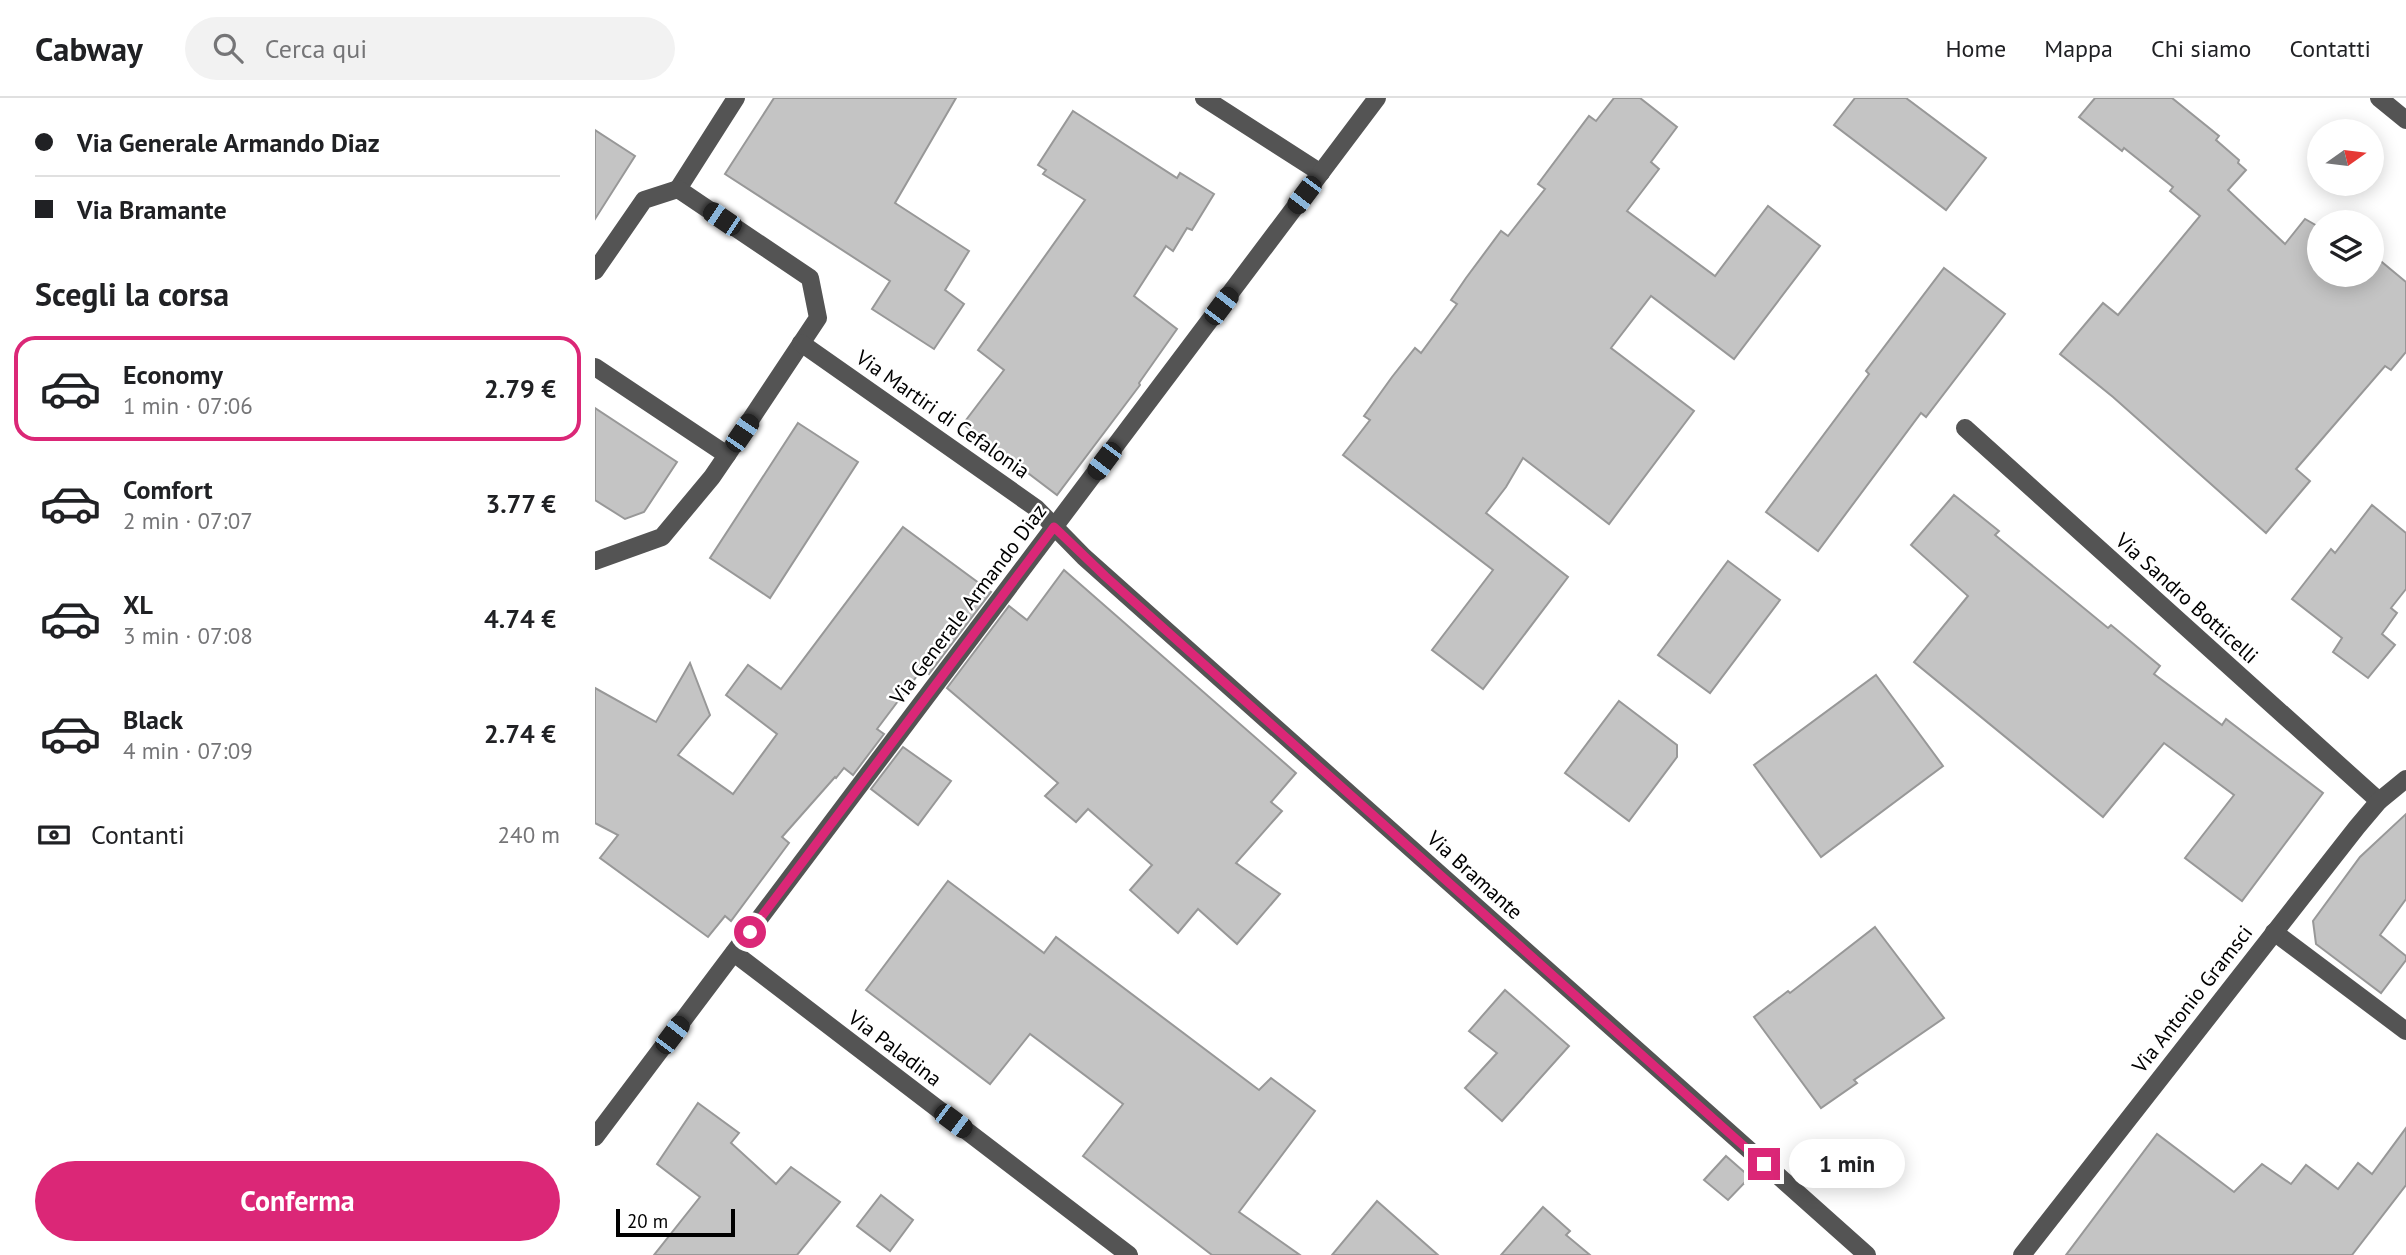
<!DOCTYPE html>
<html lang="it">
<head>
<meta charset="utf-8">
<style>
  :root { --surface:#fff; --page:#f2f2f2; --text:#202124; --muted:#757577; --line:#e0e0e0; --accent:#db2777 }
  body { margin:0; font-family:"PT Sans",sans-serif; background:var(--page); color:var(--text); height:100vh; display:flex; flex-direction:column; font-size:26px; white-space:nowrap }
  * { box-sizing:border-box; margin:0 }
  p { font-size:23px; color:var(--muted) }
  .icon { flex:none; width:38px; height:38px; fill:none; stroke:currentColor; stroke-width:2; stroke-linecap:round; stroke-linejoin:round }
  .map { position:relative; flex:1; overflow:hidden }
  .sheet { display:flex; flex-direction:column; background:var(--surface); width:595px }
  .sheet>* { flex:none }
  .top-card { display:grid; align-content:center; height:154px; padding:0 35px; background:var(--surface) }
  .needle { width:46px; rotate:76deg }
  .tools { position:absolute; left:1712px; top:21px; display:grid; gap:14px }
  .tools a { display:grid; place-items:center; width:77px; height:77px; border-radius:50%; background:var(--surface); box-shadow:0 4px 18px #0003; font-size:35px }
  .scale { position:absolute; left:21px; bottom:18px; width:119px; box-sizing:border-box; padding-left:7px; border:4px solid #000; border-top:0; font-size:19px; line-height:24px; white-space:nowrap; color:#000; -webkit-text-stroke:5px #fff; paint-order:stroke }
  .end { position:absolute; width:32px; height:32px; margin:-16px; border:9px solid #db2777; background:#fff; box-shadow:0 0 0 4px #fff }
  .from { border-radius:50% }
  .bubble { position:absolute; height:49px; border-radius:24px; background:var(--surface); box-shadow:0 4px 18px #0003; font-size:23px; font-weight:700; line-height:49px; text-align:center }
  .car { position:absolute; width:21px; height:42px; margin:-21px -10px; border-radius:9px; box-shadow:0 0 5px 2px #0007; background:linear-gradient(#222 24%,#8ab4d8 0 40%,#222 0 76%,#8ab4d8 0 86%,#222 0) }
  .top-card b { display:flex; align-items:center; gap:24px; height:66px; font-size:26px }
  .top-card b+b { border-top:2px solid var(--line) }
  .top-card i { width:18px; height:18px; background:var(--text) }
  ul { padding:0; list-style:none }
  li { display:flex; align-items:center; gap:21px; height:105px; margin:0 14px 10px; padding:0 21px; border:4px solid transparent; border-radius:21px }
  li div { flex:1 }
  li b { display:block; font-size:26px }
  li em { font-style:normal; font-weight:700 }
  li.active { border-color:var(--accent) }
  li>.icon { width:63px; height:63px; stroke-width:1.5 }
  h2 { padding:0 35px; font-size:32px; line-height:84px }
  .pay { display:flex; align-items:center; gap:18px; height:77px; padding:0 35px; font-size:26px }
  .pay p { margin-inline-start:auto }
  .primary-button { display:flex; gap:14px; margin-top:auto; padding:14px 35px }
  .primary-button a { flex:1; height:80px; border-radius:42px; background:var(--accent); color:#fff; font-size:28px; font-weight:700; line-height:80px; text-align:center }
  header { display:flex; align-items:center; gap:42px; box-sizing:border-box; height:98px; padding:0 35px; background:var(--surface); border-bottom:2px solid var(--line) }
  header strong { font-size:33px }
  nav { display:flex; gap:38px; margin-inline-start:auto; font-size:24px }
  .search { width:490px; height:63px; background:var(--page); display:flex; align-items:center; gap:18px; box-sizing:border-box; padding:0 24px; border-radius:38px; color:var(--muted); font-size:26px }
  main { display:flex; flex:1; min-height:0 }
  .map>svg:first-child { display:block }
</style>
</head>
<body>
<header>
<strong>Cabway</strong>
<div class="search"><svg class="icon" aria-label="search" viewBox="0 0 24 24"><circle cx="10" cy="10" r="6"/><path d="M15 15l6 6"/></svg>Cerca qui</div>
<nav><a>Home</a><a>Mappa</a><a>Chi siamo</a><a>Contatti</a></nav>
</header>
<main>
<section class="sheet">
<div class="top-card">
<b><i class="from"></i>Via Generale Armando Diaz</b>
<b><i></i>Via Bramante</b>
</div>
<h2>Scegli la corsa</h2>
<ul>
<li class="active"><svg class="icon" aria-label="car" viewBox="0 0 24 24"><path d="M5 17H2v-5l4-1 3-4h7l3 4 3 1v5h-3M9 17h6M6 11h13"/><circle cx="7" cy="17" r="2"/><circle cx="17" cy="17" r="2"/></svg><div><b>Economy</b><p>1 min · 07:06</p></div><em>2.79 €</em></li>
<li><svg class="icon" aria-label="car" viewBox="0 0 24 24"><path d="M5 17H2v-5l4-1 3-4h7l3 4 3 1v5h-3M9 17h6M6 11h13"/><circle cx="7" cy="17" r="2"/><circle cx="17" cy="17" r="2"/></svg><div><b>Comfort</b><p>2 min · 07:07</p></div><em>3.77 €</em></li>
<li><svg class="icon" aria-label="car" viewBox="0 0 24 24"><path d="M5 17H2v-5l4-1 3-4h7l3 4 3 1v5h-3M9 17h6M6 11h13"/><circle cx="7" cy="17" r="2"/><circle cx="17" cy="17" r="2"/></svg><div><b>XL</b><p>3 min · 07:08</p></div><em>4.74 €</em></li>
<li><svg class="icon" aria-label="car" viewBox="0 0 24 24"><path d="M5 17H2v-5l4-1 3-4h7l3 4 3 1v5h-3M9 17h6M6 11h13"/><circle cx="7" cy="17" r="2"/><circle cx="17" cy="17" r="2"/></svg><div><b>Black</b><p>4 min · 07:09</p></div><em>2.74 €</em></li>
</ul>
<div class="pay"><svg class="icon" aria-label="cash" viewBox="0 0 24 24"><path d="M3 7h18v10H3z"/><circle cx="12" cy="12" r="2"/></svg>Contanti<p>240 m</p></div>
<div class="primary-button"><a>Conferma</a></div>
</section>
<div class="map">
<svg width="1811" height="1157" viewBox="0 0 1811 1157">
  <rect width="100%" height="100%" fill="#fff"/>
  <g fill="#c4c4c4" stroke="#989898" stroke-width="2">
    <polygon points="179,0 361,0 300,105 374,153 350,192 369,206 339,251 277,211 295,183 130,76"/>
    <polygon points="1019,0 1045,0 1082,29 1056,64 1064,71 1032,113 1120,178 1173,108 1225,148 1139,261 1056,198 1016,250 1099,313 1014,426 928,360 911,389 891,415 973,479 888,591 837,552 898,472 748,357 775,322 769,318 797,279 820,250 826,255 862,206 856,202 871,180 906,133 913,138 950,91 943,86 994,18 1001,23"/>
    <polygon points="1260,0 1311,0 1391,60 1351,112 1239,27"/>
    <polygon points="1500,0 1577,0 1624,38 1621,42 1644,62 1643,65 1651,72 1633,92 1690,146 1710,121 1724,129 1724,177 1776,177 1776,155 1811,184 1811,254 1796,272 1790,268 1701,371 1715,383 1671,435 1518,299 1465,256 1508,205 1523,217 1605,118 1575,93 1578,89 1529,50 1527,53 1484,19"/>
    <polygon points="478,13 582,80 585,75 619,96 597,132 592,130 578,153 571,148 539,198 582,231 544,285 545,287 462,397 368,326 409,272 383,252 490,102 448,76 451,72 443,67"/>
    <polygon points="0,32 40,58 0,121"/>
    <polygon points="1349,170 1410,216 1331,319 1326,315 1223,453 1171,414 1274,276 1271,273"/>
    <polygon points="0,310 82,364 49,414 30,421 0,402"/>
    <polygon points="203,325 263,364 175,500 115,460"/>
    <polygon points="1359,397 1404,433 1400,437 1513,530 1516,527 1565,568 1559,576 1627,627 1631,621 1728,695 1647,803 1590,760 1639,697 1569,645 1508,719 1319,564 1373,498 1316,447"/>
    <polygon points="1777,407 1811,435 1811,491 1796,510 1802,515 1787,536 1800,547 1773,580 1738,554 1747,540 1697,501 1736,451 1740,455"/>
    <polygon points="308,429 396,494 334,576 328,570 282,631 289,636 258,677 249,670 241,680 240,679 187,739 194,745 136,823 130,818 113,839 5,760 23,737 0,725 0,590 61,624 95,565 115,617 83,657 138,696 182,636 131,597 153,567 186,591"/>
    <polygon points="1133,463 1185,502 1115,595 1063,557"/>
    <polygon points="469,472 701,675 676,704 687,713 641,765 685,796 642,846 603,811 583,835 535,792 557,767 493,711 481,724 450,698 463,685 352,590 414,508 432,522"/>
    <polygon points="1281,577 1348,668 1226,759 1159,667"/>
    <polygon points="1024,603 1082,647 1082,659 1034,723 970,675"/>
    <polygon points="308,649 356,683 323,727 276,691"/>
    <polygon points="1811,716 1811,801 1785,837 1811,858 1811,862 1786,895 1721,846 1718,823 1765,759"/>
    <polygon points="353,783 449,855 461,839 664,992 676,980 720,1013 644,1114 705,1157 617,1157 488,1058 528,1006 435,936 395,986 271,892"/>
    <polygon points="1280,829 1349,920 1259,982 1262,985 1226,1010 1159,919 1193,893 1195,895"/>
    <polygon points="910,892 974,948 907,1023 870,990 902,955 874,933"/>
    <polygon points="103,1005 144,1035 136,1045 181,1086 196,1069 245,1104 202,1157 59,1157 105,1099 62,1066"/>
    <polygon points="1811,1030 1811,1087 1757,1157 1471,1157 1562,1036 1639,1094 1667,1066 1696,1086 1711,1067 1743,1091 1763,1065 1777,1076"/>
    <polygon points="1131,1058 1155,1079 1133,1102 1109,1082"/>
    <polygon points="286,1097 318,1122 295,1153 262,1128"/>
    <polygon points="782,1103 843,1157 737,1157"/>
    <polygon points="948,1109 975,1133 971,1137 995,1157 906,1157"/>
  </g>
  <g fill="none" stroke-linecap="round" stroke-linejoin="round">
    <g stroke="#545454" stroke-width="18">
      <polyline points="609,0 726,75"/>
      <polyline points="1784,0 1811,22"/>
      <polyline points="83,91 141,0"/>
      <polyline points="0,173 49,102 83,91 215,180 223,220 132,357 0,269"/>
      <polyline points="206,245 441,410 489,459 1272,1157"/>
      <polyline points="1370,330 1784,703"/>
      <polyline points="0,463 67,439 117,379 132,357"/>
      <polyline points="1679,834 1811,933"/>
      <polyline points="139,855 534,1157"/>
      <polyline points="0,1039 782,0"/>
      <polyline points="1427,1157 1762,729 1784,703 1811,681"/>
    </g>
  </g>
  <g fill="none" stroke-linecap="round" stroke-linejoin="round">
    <polyline stroke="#db2777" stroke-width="9" points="155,834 459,429 510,478 1169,1066"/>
  </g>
  <g text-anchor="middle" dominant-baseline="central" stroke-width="5" stroke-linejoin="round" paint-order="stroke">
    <g font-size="21" fill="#000" stroke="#fff">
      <text transform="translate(348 316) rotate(35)">Via Martiri di Cefalonia</text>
      <text transform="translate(1592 500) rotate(42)">Via Sandro Botticelli</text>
      <text transform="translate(373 506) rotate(-53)">Via Generale Armando Diaz</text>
      <text transform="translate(880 777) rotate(42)">Via Bramante</text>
      <text transform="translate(1597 901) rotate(-52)">Via Antonio Gramsci</text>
      <text transform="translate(300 950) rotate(37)">Via Paladina</text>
    </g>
  </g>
</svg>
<div class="tools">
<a><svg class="needle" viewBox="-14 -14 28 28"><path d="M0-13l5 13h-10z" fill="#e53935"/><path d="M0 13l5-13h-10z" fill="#757577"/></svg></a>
<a><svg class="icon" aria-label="layers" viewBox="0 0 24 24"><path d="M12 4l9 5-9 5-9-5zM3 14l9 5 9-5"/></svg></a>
</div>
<div class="scale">20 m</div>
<i class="end from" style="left:155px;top:834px"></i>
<i class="end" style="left:1169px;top:1066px"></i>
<div class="bubble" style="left:1194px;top:1041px;width:116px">1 min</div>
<i class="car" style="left:709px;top:97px;rotate:217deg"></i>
<i class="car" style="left:127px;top:121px;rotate:304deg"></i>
<i class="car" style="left:626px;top:208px;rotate:37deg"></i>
<i class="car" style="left:147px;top:335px;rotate:34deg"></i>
<i class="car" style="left:509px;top:363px;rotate:217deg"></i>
<i class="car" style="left:77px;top:937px;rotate:37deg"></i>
<i class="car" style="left:358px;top:1023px;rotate:127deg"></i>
</div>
</main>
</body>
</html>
